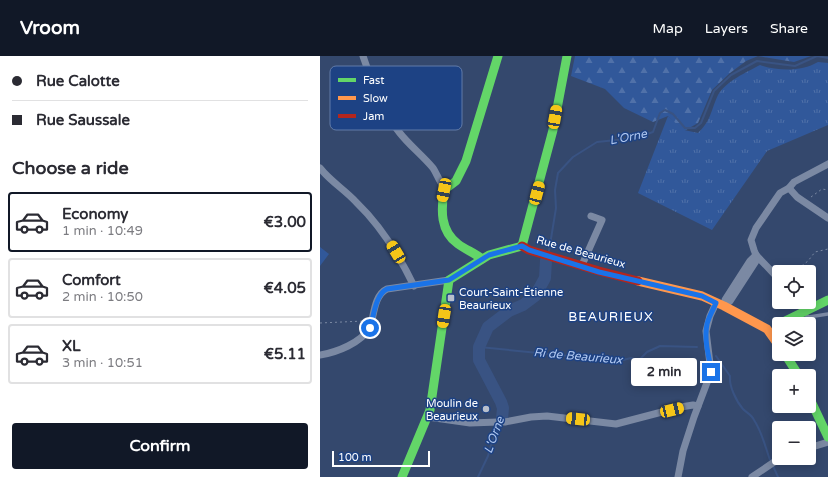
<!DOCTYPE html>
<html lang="en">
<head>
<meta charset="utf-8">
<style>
  :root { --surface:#fff; --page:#f2f2f3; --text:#2b2b33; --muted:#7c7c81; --line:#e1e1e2; --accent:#111827 }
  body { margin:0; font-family:"Varela Round",sans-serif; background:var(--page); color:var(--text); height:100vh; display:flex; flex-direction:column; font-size:15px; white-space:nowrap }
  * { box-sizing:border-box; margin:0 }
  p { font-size:13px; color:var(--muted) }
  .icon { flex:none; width:22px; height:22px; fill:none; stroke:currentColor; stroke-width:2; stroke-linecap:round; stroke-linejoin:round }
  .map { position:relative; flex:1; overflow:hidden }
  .details { display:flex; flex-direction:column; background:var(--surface); width:320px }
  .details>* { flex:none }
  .banner { display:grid; align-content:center; height:88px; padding:0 12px; background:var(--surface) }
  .controls { position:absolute; left:452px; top:209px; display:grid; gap:8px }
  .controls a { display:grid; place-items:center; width:44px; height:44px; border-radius:4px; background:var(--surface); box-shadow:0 2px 10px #0003; font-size:20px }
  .scale { position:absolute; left:12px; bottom:10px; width:98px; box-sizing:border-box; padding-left:4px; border:2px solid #fff; border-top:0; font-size:11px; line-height:14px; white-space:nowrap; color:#fff; -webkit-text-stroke:3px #1d4284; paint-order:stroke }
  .end { position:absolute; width:18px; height:18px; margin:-9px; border:5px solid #1a73e8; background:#fff; box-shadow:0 0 0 2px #fff }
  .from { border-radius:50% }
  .bubble { position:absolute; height:28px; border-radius:4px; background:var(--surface); box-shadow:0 2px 10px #0003; font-size:13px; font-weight:700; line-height:28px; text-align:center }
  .car { position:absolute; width:12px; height:24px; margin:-12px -6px; border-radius:5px; box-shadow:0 0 3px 1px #0007; background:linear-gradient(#f5c518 24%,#345 0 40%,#f5c518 0 76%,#345 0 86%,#f5c518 0) }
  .banner b { display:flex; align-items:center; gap:14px; height:38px; font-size:15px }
  .banner b+b { border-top:1px solid var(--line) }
  .banner i { width:10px; height:10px; background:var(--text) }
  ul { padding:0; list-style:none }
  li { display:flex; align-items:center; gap:12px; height:60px; margin:0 8px 6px; padding:0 4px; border:2px solid var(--line); border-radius:4px }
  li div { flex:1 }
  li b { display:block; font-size:15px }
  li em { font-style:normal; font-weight:700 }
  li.selected { border-color:var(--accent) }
  li>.icon { width:36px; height:36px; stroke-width:1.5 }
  h2 { padding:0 12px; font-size:18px; line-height:48px }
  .button { display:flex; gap:8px; margin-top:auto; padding:8px 12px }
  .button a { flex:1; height:46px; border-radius:4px; background:var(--accent); color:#fff; font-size:16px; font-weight:700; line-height:46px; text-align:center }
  header { display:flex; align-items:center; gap:24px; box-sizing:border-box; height:56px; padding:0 20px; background:var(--accent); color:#fff }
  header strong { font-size:19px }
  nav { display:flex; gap:22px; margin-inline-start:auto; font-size:14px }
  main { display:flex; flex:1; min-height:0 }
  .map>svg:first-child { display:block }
</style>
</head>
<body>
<header>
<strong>Vroom</strong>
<nav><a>Map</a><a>Layers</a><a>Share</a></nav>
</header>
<main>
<section class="details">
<div class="banner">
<b><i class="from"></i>Rue Calotte</b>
<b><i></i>Rue Saussale</b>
</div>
<h2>Choose a ride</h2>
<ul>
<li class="selected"><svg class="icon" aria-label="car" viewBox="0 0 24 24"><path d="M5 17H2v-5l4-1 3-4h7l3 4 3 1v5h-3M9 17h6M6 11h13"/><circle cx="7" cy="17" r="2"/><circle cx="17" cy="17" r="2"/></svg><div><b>Economy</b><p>1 min · 10:49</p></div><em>€3.00</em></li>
<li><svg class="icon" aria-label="car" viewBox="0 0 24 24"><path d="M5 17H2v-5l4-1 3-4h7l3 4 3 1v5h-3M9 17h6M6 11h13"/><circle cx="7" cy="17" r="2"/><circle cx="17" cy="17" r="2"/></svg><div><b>Comfort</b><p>2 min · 10:50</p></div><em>€4.05</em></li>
<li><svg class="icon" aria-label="car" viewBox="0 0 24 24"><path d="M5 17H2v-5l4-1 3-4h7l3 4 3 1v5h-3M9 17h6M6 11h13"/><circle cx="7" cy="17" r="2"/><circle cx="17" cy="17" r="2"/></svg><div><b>XL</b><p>3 min · 10:51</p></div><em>€5.11</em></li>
</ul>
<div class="button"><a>Confirm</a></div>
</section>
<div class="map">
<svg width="508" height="421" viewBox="0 0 508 421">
  <defs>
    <pattern id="grass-tufts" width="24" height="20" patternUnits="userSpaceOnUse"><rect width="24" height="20" fill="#31589a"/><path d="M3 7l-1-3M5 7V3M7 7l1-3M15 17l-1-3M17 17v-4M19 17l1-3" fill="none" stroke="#5071a9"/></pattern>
    <pattern id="forest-firs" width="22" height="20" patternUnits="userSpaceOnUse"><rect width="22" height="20" fill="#31589a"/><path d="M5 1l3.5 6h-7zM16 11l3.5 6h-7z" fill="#5071a9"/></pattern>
  </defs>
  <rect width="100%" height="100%" fill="#34486d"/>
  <path fill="url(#grass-tufts)" d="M 498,6 L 508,7 L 508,69 L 447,95 L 392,174 L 318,137 L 348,60 L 364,74 L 378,77 C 391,65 391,54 398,39 C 406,25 427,16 440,9 C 458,15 481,16 498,6 Z"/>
  <polygon fill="url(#forest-firs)" points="255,0 491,0 474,6 438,0 426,5 410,17 392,34 378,67 364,75 348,60 333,66 304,52 285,33 251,20"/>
  <polygon fill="#31589a" points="0,191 9,198 0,210"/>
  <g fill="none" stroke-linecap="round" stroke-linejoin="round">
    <g stroke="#395383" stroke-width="2">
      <polyline points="229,195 236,152 235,134 238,117 253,101 277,86 316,82 333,76 340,57 345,54 353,58 365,72 375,72 381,67 394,35 411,19 437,5 475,10 497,0 508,2"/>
      <polyline points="159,291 299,305 311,302 317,304 320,303 327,296 340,290 377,291"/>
      <path d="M 396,300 L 410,320 C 409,330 416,345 423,353 C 427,357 432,359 434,364 C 442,376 445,390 450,404"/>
      <polyline points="453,410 458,421"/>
      <polyline points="158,421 168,400 172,386 182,363"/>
    </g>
    <polyline stroke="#395383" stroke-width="12" points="182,363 183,352 181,346 159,304 159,291 168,271 189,255 203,249 215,240 225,222 226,204"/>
    <g stroke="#7b89a3" stroke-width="1" stroke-dasharray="2 3" stroke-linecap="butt">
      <polyline points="491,141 502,133 508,134"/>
      <polyline points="474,216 488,205 495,196 508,193"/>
      <polyline points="0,267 44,265"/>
    </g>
    <polyline stroke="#7b89a3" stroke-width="3.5" points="484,258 489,261 508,258"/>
    <g stroke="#7b89a3" stroke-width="7">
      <path d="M 43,0 C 52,26 61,54 79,76 C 89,89 102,99 113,112 C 117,118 119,125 124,131 L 124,134"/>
      <path d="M 0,112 C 10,125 25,134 36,146 C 61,170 79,199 94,230"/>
      <polyline points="469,132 477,141 508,162"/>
      <polyline points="262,209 282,164 271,160"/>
      <polyline points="456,220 436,199 434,194 431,184 436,172 460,137 469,132 474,126 508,108"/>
      <polyline points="404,250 410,245 436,205 436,199"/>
      <polyline points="404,250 405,244 430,205 436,199"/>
      <path d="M 0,299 C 18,296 40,287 50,272 C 54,260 54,239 67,233 L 129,224"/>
      <polyline points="108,361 150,367 178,366"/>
      <polyline points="185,366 211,361 227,360 296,368 361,351 373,349 378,350"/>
      <polyline points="489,392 508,386"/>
      <polyline points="358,421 363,395 374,361 391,316 386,275 390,260 396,247"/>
      <polyline points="432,421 460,402"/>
    </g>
    <g stroke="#63d668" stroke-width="9">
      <polyline points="202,190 233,74 247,0"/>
      <path d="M 162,203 C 155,197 146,194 138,188 C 120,175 121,154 124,134 L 136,125 L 146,105 L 178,0"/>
      <polyline points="459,268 508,244"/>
      <polyline points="465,298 479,320"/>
      <polyline points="489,341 508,381"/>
      <polyline points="82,421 110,354 129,224 169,199 202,190"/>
    </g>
    <polyline stroke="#ff974d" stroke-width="9" points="318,225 382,240 404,250 447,273 459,290"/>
    <polyline stroke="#b3261e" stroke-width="9" points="202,190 209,194 279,215 318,225"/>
  </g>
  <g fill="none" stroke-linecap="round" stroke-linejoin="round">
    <path stroke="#1a73e8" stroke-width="5" d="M 50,272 C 54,260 55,239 67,233 L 129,224 L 169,199 L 202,190 L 209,194 L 279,216 L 382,240 L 396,247 C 393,254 389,260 387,268 C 384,282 388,298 391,312 L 391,316"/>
  </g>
  <g fill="#b8bfcc" stroke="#1d4284" stroke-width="1.5">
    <rect x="127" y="238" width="8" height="8" rx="2"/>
    <circle cx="166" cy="353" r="4"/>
  </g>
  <g text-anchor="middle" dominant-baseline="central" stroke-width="3" stroke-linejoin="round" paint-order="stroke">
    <g font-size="11" fill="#fff" stroke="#1d4284">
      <text transform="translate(261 196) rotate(16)">Rue de Beaurieux</text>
    </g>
    <g font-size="11" fill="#fff" stroke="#1d4284" text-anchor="start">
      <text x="139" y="236">Court-Saint-Étienne<tspan x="139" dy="13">Beaurieux</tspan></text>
      <text x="158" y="347" text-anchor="end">Moulin de<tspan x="158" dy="13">Beaurieux</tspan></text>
    </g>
    <g font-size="12" font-style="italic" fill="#b0c8f1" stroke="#1d4284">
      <text transform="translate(308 81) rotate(-11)">L'Orne</text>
      <text transform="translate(258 300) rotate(5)">Ri de Beaurieux</text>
      <text transform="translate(174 379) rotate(-70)">L'Orne</text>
    </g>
    <g font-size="13" letter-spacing="1" fill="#fff" stroke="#1d4284">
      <text x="291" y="261">BEAURIEUX</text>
    </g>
  </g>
  <rect x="10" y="10" width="132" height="64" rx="6" fill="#1d4284" stroke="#617ba9" stroke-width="1"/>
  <rect x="18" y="22" width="18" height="4" fill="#63d668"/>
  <rect x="18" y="40" width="18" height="4" fill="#ff974d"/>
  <rect x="18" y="58" width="18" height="4" fill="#b3261e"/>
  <g font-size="11" fill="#fff">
    <text x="43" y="28">Fast</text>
    <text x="43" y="46">Slow</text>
    <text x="43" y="64">Jam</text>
  </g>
</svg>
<div class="controls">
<a><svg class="icon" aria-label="locate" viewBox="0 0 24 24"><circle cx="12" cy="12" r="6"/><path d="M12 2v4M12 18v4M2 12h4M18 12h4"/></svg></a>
<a><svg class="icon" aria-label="layers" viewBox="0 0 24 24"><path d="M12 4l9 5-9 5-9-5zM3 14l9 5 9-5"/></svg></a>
<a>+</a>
<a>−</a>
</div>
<div class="scale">100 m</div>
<i class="end from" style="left:50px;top:272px"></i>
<i class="end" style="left:391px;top:316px"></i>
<div class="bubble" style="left:311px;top:302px;width:66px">2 min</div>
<i class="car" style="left:235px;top:61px;rotate:10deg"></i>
<i class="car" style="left:124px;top:134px;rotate:191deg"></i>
<i class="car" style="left:217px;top:137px;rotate:15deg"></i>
<i class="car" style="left:76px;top:196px;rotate:329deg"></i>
<i class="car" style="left:124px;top:260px;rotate:189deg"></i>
<i class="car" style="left:352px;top:354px;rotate:76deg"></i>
<i class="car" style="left:258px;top:363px;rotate:276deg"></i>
</div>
</main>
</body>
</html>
